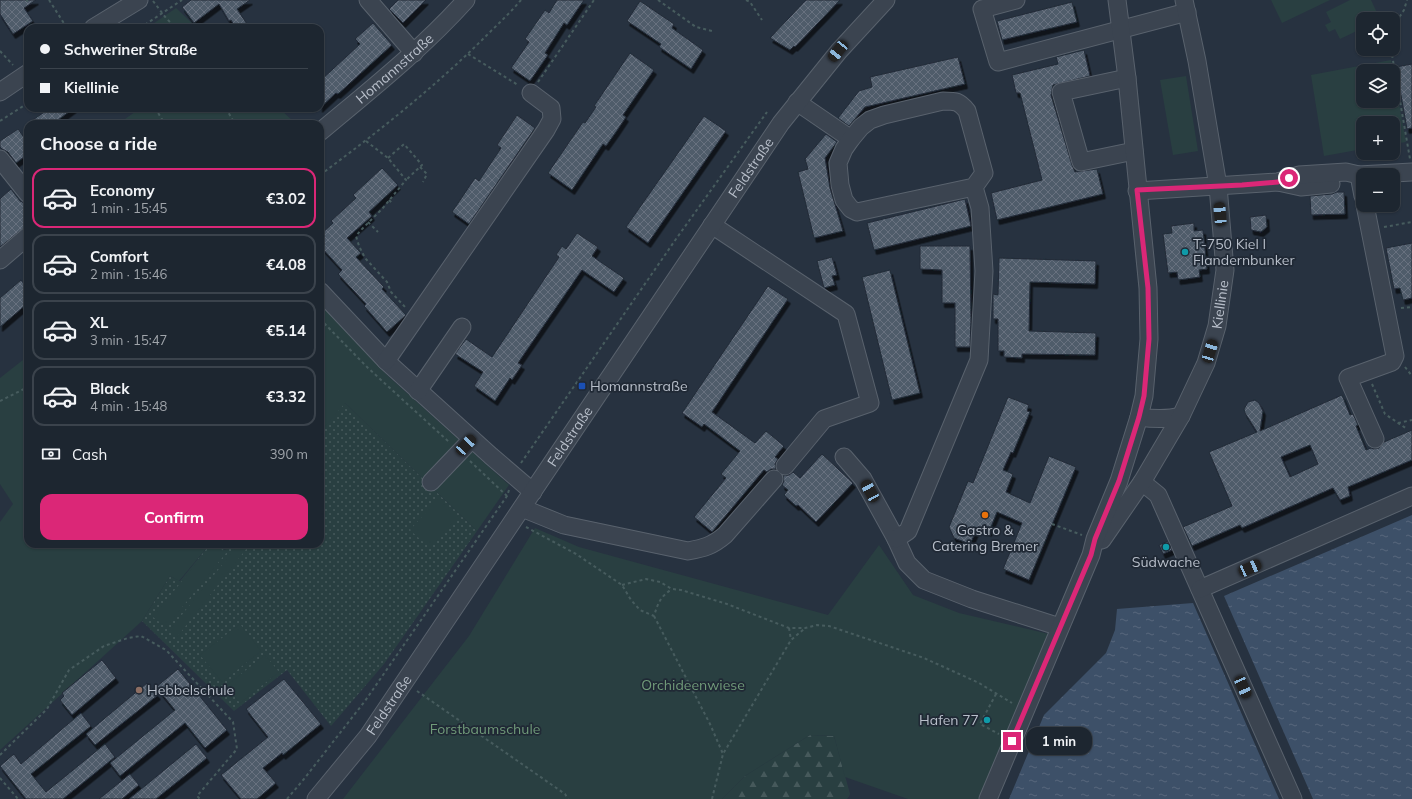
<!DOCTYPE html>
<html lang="en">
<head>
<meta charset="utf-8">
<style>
  :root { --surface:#1d2630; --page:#2a323c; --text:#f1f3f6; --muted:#a0a5ab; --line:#3b434c; --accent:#db2777 }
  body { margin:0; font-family:Mulish,sans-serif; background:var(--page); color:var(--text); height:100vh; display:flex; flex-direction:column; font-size:15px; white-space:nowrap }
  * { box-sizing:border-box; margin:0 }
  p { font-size:13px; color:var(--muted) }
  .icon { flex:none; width:22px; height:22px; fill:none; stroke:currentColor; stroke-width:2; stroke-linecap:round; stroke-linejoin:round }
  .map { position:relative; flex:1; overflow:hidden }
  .details { position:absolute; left:24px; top:120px; width:300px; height:428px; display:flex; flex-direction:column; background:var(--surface); border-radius:12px; box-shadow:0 1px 3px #0004,0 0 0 1px var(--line) }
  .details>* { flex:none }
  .top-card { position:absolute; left:24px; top:24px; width:300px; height:88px; border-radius:12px; box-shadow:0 1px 3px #0004,0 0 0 1px var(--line); display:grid; align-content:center; height:88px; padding:0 16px; background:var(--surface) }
  .tools { position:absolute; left:1356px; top:12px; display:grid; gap:8px }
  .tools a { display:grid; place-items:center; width:44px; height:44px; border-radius:8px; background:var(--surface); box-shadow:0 1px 3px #0004,0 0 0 1px var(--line); font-size:20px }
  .end { position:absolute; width:18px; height:18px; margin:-9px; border:5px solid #db2777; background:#fff; box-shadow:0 0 0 2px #fff }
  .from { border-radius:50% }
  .bubble { position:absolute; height:28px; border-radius:12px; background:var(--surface); box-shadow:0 1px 3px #0004,0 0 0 1px var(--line); font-size:13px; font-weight:700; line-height:28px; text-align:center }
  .car { position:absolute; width:12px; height:24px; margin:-12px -6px; border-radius:5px; box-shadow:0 0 3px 1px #0007; background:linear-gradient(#222 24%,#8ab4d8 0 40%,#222 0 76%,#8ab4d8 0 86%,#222 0) }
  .top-card b { display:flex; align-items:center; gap:14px; height:38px; font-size:15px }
  .top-card b+b { border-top:1px solid var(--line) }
  .top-card i { width:10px; height:10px; background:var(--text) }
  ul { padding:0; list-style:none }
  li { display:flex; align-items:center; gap:12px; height:60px; margin:0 8px 6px; padding:0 8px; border:2px solid var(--line); border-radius:12px }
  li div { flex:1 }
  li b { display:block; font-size:15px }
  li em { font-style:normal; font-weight:700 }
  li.active { border-color:var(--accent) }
  li>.icon { width:36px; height:36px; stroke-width:1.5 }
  h2 { padding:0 16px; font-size:18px; line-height:48px }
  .pay { display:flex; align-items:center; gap:10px; height:44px; padding:0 16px; font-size:15px }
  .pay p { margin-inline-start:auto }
  .cta { display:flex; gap:8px; margin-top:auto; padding:8px 16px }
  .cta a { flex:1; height:46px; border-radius:12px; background:var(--accent); color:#fff; font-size:16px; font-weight:700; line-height:46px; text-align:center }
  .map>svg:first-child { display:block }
</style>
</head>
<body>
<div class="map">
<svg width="1412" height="799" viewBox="0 0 1412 799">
  <defs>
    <pattern id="grass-dots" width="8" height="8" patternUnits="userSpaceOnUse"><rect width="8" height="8" fill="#293f41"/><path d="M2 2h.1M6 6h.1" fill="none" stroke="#46595b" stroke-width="1.8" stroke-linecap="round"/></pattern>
    <pattern id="forest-firs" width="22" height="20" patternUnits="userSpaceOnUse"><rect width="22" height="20" fill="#293f41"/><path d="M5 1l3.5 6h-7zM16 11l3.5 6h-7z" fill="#46595b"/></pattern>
    <pattern id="water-ripples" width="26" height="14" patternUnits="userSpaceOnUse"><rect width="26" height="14" fill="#3d5068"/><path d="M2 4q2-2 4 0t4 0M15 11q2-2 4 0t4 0" fill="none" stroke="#57677c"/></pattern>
    <pattern id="building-cross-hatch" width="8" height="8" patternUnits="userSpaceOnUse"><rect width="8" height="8" fill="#505b6b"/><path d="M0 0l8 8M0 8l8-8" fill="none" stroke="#67717f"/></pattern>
    <filter id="shadow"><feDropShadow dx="2.5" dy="4.5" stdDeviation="0" flood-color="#0009"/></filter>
  </defs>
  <rect width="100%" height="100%" fill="#273240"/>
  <polygon fill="url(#grass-dots)" points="344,402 477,531 384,664 331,726 287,670 234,711 142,621 170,576 180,581 210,544 218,544 225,550 230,544 320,544 320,433"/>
  <polygon fill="url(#forest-firs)" points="810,735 834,736 850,794 847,799 722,799 745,776"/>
  <g fill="#293f41" fill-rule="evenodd">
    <polygon points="1271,0 1330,0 1282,23"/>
    <polygon points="1350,0 1371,0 1380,19 1363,19 1363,28 1340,39 1335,29 1329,32 1325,25 1331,22 1326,12"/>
    <polygon points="176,8 197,28 147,28"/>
    <path d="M 1391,60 L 1406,142 L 1393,144 L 1393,123 L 1363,123 L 1363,149 L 1324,156 L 1311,75 ZM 1363,71 L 1393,71 L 1393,101 L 1363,101 Z"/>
    <polygon points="1186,76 1198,151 1173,155 1160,80"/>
    <polygon points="138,108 279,108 296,124 118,124 139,109"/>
    <polygon points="320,304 388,376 509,485 477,531 345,403 320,433"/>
    <polygon points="28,356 28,544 210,544 179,581 170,576 142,621 0,750 0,522 13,504 0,484 0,378"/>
    <polygon points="438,499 458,516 430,548 410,530"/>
    <polygon points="535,528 579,547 828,615 879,545 913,595 959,613 1049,634 983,799 908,799 845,777 834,736 810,735 745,776 722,799 343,799 469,636"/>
    <polygon points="212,544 215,544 226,553 166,627 153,617"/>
    <polygon points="239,544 250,544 177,637 169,631"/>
    <polygon points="240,624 261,651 222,682 200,655"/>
    <polygon points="265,655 279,672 240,703 226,686"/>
  </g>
  <g fill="url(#water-ripples)">
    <polygon points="1412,515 1412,799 1313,799 1224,596"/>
    <polygon points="1193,603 1279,799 1009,799 1044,715 1106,653 1115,630 1117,609"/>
  </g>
  <g fill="url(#building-cross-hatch)" stroke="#222b37" fill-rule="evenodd" filter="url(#shadow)">
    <polygon points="0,0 36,0 24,8 33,21 13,34 0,14"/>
    <polygon points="191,0 250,0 237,9 247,24 241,28 236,28 231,20 229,21 219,4 194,23 182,7"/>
    <polygon points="398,0 426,0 403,23 389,9"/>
    <polygon points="557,0 584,0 567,25 564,23 545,53 548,55 530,81 511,68 529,42 525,39 545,10 549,13"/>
    <polygon points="806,0 840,0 795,47 794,46 790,50 770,38"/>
    <polygon points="640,1 674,24 672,28 703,50 691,69 659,47 661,44 627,21"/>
    <polygon points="1072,2 1077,22 1002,40 997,21"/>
    <polygon points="373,23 392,45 338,94 336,93 320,108 320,81 360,44 355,39"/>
    <polygon points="1084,50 1090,76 1053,85 1051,95 1072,165 1075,172 1097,169 1103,194 997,220 991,193 1042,180 1020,93 1016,93 1012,75 1058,64 1056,57"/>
    <polygon points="630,53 654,70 623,115 626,117 616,132 606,146 603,144 572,190 548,173 583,122 585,123 596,107 594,106"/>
    <polygon points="958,57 965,84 865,107 849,126 838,118 859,91 872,87 870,77"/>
    <polygon points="1412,64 1412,128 1407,129 1396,67"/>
    <polygon points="50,108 74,108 58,120 61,124 27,124"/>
    <polygon points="517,115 535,128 469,224 452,212 475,178 479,181 501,148 497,145"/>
    <polygon points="704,116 726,131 648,243 626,227"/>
    <polygon points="18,129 28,143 28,154 16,163 8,152 2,149 0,147 0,141"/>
    <polygon points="826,134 837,142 825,158 830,188 843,231 814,238 798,172 808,169 805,159"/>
    <polygon points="382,168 398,185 369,212 372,216 347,238 361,253 356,257 384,287 382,289 406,315 387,332 364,306 366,304 338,274 342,270 320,246 320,235 333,223 331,221 356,198 353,195"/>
    <polygon points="11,189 20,201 24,203 28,204 28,221 24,225 25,227 0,247 0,199"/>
    <polygon points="1337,192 1344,192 1345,214 1311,215 1310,196 1332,194"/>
    <polygon points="965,199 971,226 874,250 867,223"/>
    <polygon points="1266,215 1267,227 1261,232 1251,230 1250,217"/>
    <polygon points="1194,223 1194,231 1203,230 1207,269 1199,270 1200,277 1178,280 1177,272 1168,273 1163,234 1172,233 1171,226"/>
    <polygon points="577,233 598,247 592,256 624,278 614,292 582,270 518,363 522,365 512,380 510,378 495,401 474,386 483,372 455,354 466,339 492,357 559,257 556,255 562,246 566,249"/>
    <polygon points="1412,243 1412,298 1403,300 1400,288 1394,289 1386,248"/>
    <polygon points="920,246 970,246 971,320 970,347 955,347 955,303 942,303 942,270 920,269"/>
    <polygon points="832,257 837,275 832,276 835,285 824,288 817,261"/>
    <polygon points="999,258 1096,261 1095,284 1030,282 1029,331 1096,333 1095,355 1022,354 1022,358 1004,357 1004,351 998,351 998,319 993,319 993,294 998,295"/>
    <polygon points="890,270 920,393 892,400 862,277"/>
    <polygon points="21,280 28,289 28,303 0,327 0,298"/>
    <polygon points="768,286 788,299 712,412 755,443 766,431 784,446 775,457 778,459 775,464 776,469 771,469 767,472 764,470 712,532 694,517 726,478 721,474 740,451 704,424 702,427 682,413"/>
    <path d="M 1342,395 L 1350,415 L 1353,414 L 1358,425 L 1356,426 L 1366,450 L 1371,448 L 1374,449 L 1379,448 L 1384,442 L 1412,430 L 1412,460 L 1348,487 L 1350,496 L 1340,500 L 1333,488 L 1242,528 L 1240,525 L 1192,546 L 1183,527 L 1232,506 L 1209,452 L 1257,432 L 1245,413 L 1244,409 L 1248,402 L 1255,400 L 1259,403 L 1263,411 L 1260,431 ZM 1310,445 L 1318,464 L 1290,477 L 1281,457 Z"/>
    <polygon points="1008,397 1029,405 1027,411 1030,412 1013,453 1011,452 1003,470 1013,474 1006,492 1030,503 1049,456 1076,467 1029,580 1003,569 1022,523 997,512 989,532 978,527 970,544 954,538 949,527 968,481 973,483"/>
    <polygon points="822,454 853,483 816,522 798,505 796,506 784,495 788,490 782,485 784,481 783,476 789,475 793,472 800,478"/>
    <polygon points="1168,541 1172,550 1163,554 1159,545"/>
    <polygon points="102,660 116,678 72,715 60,700 64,696 62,693"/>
    <polygon points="178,669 227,730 205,748 185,723 120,776 110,763 175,710 156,687"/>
    <polygon points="284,679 321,724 283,755 282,753 263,768 276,783 257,799 241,799 221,775 268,737 246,709"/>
    <polygon points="147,683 158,695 95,745 86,734"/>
    <polygon points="81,713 91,726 31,774 46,792 105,744 115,757 63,799 26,799 0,766 14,754 21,764"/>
    <polygon points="196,744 207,758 156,799 129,799"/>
    <polygon points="130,774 139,785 122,799 99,799"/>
  </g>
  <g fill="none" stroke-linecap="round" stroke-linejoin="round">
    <g stroke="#59626d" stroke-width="19">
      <g id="minor">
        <polyline points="368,0 414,53"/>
        <polyline points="1016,0 982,9 998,62 1187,12"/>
        <polyline points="93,28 139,0"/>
        <polyline points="1127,78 1061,92 1081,162 1134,151"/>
        <polyline points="0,92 28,73"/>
        <polyline points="797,102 851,139"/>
        <path id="s1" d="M 320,132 C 370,90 422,49 466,0"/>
        <polyline points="0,159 28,194"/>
        <polyline points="1359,175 1363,196"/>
        <polyline points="1278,182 1301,187 1331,184"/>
        <polyline points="1137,191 1278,182 1299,175 1346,172 1359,175 1412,172"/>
        <polyline points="1365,205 1395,356 1392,362 1348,378 1375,439"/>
        <polyline points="712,225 846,314 870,403 824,419 785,466"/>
        <polyline points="0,260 28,236"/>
        <polyline points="320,291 386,361 491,456 533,492"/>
        <polyline points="386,361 546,130 552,119 551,108 531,93"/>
        <polyline points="418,391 462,327"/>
        <path d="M 1139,417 C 1153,419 1167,420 1181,416"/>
        <polyline points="844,457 863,479 896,539 907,563 924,580 972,599 1060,627"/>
        <polyline points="431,482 472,439"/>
        <polyline points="1142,482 1158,495 1293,799"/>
        <path d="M 522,508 L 564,525 L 688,551 C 704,548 712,546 725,535 L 774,479"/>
        <path d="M 896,539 L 908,531 L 979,360 L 984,271 L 980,208 L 974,187 L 984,173 L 967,111 C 959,101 956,101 943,101 L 884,115 L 870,120 L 861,127 L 851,139 L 844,149 L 838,163 L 840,185 L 844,200 L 851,209 L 857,212 L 974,187"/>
        <path id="s2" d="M 1102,540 L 1142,482 L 1181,416 L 1206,363 L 1217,326 L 1225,270 L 1218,186 L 1197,61 L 1184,0"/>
        <polyline points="1200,589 1412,496"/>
        <path id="s3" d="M 316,799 L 368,736 L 781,123 L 839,51 L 886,0"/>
        <polyline points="988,799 1091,555 1095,539 1119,481 1139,417 1144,396 1149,339 1148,288 1127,78 1117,0"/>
      </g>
    </g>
    <g stroke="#475c5e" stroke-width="2" stroke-dasharray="3 3" stroke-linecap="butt">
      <polyline points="49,0 67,28"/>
      <polyline points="658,0 696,27 712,31"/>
      <polyline points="746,0 750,2 762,20"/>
      <polyline points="26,1 28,0"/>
      <polyline points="153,1 166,18 176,28"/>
      <polyline points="1393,27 1404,10 1407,0"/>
      <polyline points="140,28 182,0"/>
      <polyline points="1391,49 1410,159"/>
      <polyline points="0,51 13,65"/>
      <polyline points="468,54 518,85"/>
      <polyline points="538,82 594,0"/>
      <polyline points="155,108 165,124"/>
      <polyline points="226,108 232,119 237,124"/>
      <polyline points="0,121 28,103"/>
      <polyline points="366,141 388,158 406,180 382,209 361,230 356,236 359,246 365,258 387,282 391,292 405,307"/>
      <polyline points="388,158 404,144 422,165 406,180"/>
      <polyline points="420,167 427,174 423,182"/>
      <path d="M 320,175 C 378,132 436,86 487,35 C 499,23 511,12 521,0"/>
      <polyline points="389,200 392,203"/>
      <polyline points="368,222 378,232"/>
      <polyline points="1384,227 1412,222"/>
      <polyline points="1401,308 1412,307"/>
      <polyline points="320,319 368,368 449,442"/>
      <polyline points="1405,367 1412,376"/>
      <polyline points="1372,384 1385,414 1407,429"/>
      <polyline points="0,401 28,387"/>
      <polyline points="1398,423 1412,420"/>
      <polyline points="470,461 507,496"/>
      <polyline points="521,463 676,239 767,112"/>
      <polyline points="1052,524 1082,535"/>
      <path d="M 526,527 L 576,554 L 622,585 L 631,600 L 640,610 L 654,616 C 658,603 660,597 672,589"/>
      <polyline points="622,585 646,579 660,582 672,589 681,590 727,604 789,628 805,628 817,625 829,626 924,658 979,683 1012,703"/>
      <polyline points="654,616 710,724 723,754 791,640 804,629"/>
      <polyline points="789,628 791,640"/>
      <polyline points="417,691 565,794 568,799"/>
      <polyline points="996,694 980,724 999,734"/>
      <polyline points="0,755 47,709 69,670 104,646 128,638 141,636 166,650 233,722 237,749 197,796 200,799"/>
      <polyline points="0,778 18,799"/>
      <polyline points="287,799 304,779 365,701 507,496 509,490"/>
      <polyline points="712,799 723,754"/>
    </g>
    <use href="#minor" stroke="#3b4450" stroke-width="17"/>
  </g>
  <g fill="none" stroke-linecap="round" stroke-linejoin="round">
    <polyline stroke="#db2777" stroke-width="5" points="1012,741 1091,555 1095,539 1119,481 1139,417 1144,396 1149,339 1148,288 1137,190 1242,185 1278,182 1289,178"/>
  </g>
  <g fill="#0f9aa8" stroke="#202935" stroke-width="1.5">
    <circle cx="1185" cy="252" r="4"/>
    <circle cx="1166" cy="547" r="4"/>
    <circle cx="987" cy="720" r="4"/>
  </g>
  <rect fill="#1a4fb4" stroke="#202935" stroke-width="1.5" x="578" y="382" width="8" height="8" rx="2"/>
  <circle fill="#e8710a" stroke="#202935" stroke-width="1.5" cx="985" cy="515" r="4"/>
  <circle fill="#8d6e63" stroke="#202935" stroke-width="1.5" cx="139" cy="690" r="4"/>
  <g text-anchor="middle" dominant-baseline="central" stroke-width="3.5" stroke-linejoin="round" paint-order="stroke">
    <g font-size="14" fill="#b8bfca" stroke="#202935">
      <text stroke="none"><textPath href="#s1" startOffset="98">Homannstraße</textPath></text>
      <text stroke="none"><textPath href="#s3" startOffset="767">Feldstraße</textPath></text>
      <text stroke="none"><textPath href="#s2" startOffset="266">Kiellinie</textPath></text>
      <text stroke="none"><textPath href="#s3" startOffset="443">Feldstraße</textPath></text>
      <text stroke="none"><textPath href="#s3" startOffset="119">Feldstraße</textPath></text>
    </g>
    <g font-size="14" fill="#b8bfca" stroke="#202935" text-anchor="start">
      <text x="1193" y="244">T-750 Kiel I<tspan x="1193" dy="16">Flandernbunker</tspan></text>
      <text x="590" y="386">Homannstraße</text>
      <text x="985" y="530" text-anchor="middle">Gastro &amp;<tspan x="985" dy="16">Catering Bremer</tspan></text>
      <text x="1166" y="562" text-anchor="middle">Südwache</text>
      <text x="147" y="690">Hebbelschule</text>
      <text x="979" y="720" text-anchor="end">Hafen 77</text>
    </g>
    <g font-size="14" fill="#709a79" stroke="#202935">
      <text x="693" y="685">Orchideenwiese</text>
      <text x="485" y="729">Forstbaumschule</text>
    </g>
  </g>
</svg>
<div class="tools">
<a><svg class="icon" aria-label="locate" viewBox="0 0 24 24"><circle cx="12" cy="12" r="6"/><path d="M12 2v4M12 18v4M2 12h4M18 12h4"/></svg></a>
<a><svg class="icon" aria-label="layers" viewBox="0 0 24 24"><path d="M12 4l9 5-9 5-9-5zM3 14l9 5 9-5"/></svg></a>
<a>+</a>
<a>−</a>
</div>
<i class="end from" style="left:1289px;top:178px"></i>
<i class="end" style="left:1012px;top:741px"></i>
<div class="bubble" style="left:1026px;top:727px;width:66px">1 min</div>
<i class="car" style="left:838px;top:51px;rotate:219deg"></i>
<i class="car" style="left:1220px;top:214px;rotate:355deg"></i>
<i class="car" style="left:1210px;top:351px;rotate:17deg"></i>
<i class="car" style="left:466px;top:445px;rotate:43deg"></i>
<i class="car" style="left:870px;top:491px;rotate:331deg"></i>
<i class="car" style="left:1250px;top:568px;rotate:66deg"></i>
<i class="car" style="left:1243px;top:687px;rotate:156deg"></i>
<div class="top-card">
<b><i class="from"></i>Schweriner Straße</b>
<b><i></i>Kiellinie</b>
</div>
<section class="details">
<h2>Choose a ride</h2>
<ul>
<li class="active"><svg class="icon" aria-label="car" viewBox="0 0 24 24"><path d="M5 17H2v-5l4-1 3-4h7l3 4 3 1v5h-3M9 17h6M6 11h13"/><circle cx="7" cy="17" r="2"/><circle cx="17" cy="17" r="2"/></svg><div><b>Economy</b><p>1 min · 15:45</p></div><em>€3.02</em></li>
<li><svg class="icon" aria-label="car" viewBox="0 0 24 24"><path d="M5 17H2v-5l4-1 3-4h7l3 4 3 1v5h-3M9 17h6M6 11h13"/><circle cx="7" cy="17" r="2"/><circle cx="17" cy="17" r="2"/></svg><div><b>Comfort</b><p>2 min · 15:46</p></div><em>€4.08</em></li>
<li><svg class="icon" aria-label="car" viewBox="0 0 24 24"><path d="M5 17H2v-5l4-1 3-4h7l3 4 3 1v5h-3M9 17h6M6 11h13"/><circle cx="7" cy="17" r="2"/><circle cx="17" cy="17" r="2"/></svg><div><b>XL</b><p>3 min · 15:47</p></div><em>€5.14</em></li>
<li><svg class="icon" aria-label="car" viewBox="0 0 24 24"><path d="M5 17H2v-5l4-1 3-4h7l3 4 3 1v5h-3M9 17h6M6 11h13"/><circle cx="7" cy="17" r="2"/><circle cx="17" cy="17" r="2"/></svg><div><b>Black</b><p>4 min · 15:48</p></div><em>€3.32</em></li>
</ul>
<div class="pay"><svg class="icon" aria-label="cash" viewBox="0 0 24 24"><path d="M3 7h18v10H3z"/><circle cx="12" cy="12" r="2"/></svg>Cash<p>390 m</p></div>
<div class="cta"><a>Confirm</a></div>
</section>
</div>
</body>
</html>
